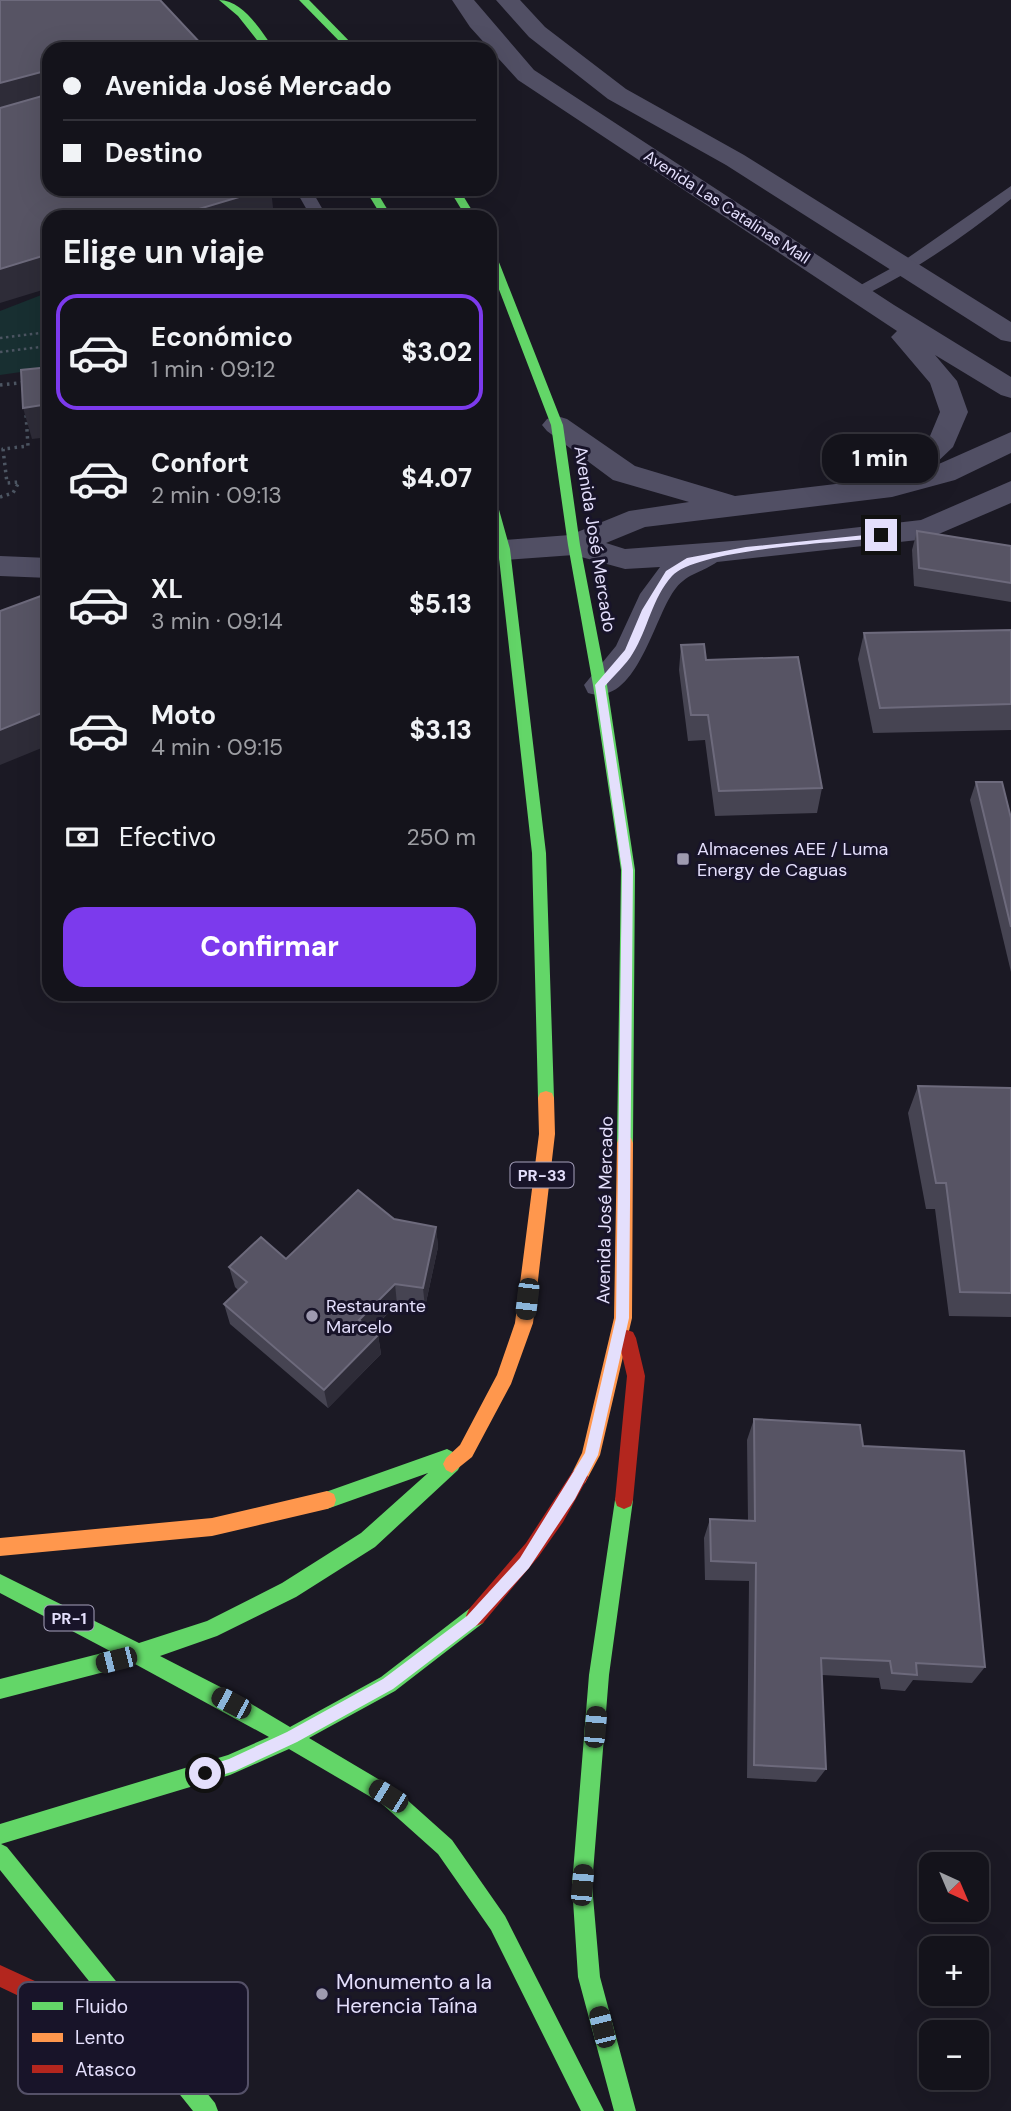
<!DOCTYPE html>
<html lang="es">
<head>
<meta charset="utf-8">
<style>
  :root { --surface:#14131b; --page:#212028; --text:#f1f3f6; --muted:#9d9ea3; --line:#33323a; --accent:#7c3aed }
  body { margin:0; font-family:"DM Sans",sans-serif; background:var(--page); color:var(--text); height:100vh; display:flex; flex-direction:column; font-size:26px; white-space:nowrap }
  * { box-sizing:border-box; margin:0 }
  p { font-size:23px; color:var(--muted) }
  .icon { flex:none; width:38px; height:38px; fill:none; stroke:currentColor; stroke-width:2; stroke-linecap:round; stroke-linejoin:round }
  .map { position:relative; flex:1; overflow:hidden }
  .panel { position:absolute; left:42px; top:210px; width:455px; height:791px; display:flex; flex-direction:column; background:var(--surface); border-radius:21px; box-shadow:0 7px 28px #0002,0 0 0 2px var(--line) }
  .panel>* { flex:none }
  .banner { position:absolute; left:42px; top:42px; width:455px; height:154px; border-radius:21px; box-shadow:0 7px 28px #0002,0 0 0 2px var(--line); display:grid; align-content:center; height:154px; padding:0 21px; background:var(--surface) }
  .needle { width:46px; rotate:136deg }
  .tools { position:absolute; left:919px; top:1852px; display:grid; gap:14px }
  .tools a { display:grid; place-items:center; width:70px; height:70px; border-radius:14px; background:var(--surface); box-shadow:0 7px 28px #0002,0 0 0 2px var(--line); font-size:35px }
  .end { position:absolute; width:32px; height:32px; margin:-16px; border:9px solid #e4dffc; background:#111; box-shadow:0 0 0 4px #111 }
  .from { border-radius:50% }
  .bubble { position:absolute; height:49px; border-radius:21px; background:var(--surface); box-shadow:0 7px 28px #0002,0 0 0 2px var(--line); font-size:23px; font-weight:800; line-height:49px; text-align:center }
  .car { position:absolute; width:21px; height:42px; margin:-21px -10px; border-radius:9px; box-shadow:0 0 5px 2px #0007; background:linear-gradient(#222 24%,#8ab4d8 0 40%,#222 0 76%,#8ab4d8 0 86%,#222 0) }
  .banner b { display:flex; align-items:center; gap:24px; height:66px; font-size:26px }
  .banner b+b { border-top:2px solid var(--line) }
  .banner i { width:18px; height:18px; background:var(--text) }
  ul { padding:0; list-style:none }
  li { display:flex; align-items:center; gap:21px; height:116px; margin:0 14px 10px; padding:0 7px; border:4px solid transparent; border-radius:21px }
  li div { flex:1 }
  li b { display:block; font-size:26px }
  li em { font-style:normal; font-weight:800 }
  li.selected { border-color:var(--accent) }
  li>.icon { width:63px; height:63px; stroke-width:1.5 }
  h2 { padding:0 21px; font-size:32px; line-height:84px }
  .pay { display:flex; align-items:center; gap:18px; height:77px; padding:0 21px; font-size:26px }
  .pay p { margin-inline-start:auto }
  .primary-button { display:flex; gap:14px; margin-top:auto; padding:14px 21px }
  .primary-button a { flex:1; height:80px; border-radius:21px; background:var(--accent); color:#fff; font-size:28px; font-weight:800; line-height:80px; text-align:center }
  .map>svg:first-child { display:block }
</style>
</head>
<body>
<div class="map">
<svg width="1011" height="2111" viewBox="0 0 1011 2111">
  <rect width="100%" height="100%" fill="#1b1924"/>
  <polygon fill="#182f31" points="49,292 49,368 0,375 0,311"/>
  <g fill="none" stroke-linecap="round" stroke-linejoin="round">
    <g stroke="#4c5562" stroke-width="2.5" stroke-dasharray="2.5 3.5" stroke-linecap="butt">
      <polyline points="0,338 49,332"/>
      <polyline points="0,352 49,346"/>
    </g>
    <g stroke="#4c5562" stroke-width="3.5" stroke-dasharray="2.5 4.5" stroke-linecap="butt">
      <polyline points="0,385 27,382"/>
      <polyline points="0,497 13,493 19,482 7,483 3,449 28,446 26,414"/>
    </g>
    <g fill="#514f64" fill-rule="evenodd">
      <path d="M 1011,186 L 1011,199 C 964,237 917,269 863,296 L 857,297 L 848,292 L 899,264 Z"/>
      <polygon points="295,189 311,189 327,217 311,217"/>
    </g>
    <g fill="#514f64" fill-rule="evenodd">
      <path d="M 452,0 L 474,0 L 534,70 L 894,305 L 1011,377 L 1011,398 L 1001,395 L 935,355 L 957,381 L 968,412 L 953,447 L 932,467 L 1011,432 L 1011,453 L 955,480 L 892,497 L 645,527 L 606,543 L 625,549 L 746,540 L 921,520 L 1011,481 L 1011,503 L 927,539 L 717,562 C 703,572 688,573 676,588 C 654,615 637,708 588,693 L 584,685 L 616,646 L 640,594 L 660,567 L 625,569 L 574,555 L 490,561 L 490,541 L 570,535 L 629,511 L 689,502 L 613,480 L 547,431 L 542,425 L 547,419 L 557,416 L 567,419 L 635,466 L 735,496 L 886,478 L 930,436 L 940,412 L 930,383 L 891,337 L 897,331 L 518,80 L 470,27 Z"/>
      <polygon points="496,0 520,0 545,27 626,89 744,155 1011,322 1011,342 1001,340 726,165 608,99 529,37"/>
      <polygon points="0,556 49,558 49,578 0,576"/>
    </g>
    <g fill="#63d668" fill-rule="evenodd">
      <path d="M 219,0 C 243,0 261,31 274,49 L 264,49 L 238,16 Z"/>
      <polygon points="299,0 309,0 357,49 347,49"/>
      <polygon points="365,189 375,189 392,217 382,217"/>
      <polygon points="449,189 459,189 476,217 466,217"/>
      <polygon points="490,249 495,252 563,425 580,545 607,685 635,870 633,1143 631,1148 625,1150 619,1148 617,1143 621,870 593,685 568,545 551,425 490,266"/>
      <polygon points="490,495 496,499 510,549 546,853 554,1098 552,1103 546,1105 540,1103 538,1098 532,853 498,549 490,521"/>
      <polygon points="447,1449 453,1452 461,1464 458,1470 375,1547 296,1597 217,1636 160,1656 238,1696 290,1727 381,1677 469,1609 476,1606 483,1609 486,1616 483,1623 395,1691 309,1738 395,1789 452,1840 505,1916 604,2111 581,2111 491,1930 438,1854 381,1803 289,1749 230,1775 1,1844 7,1847 215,2103 218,2111 193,2111 0,1870 0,1824 228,1755 269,1737 135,1664 0,1699 0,1679 110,1651 0,1593 0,1574 139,1643 207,1621 282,1583 361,1533 428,1473 327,1509 320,1506 318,1500 320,1494"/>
      <polygon points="624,1491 631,1494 633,1500 609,1675 592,1885 600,1977 636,2111 614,2111 578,1977 572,1885 589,1675 615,1500 617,1494"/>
    </g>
    <g fill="#ff974d" fill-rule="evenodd">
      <polygon points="546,1091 552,1093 554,1098 555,1134 533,1323 511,1384 472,1457 452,1473 446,1470 443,1464 446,1458 460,1445 497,1375 515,1323 539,1134 538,1098 540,1093"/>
      <polygon points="625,1136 631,1138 633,1143 632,1318 600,1455 585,1483 579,1486 573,1483 570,1477 582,1453 614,1318 617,1143 619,1138"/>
      <polygon points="327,1491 334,1494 336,1500 334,1506 327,1509 212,1536 0,1556 0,1538 212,1518"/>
    </g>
    <g fill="#b3261e" fill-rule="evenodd">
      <polygon points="627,1330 633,1332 636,1338 645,1376 633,1500 631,1506 624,1509 617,1506 615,1500 627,1376 618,1338 621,1332"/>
      <polygon points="579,1468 585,1471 588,1477 563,1522 539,1556 483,1623 476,1626 469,1623 466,1616 469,1609 526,1543 573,1471"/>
      <polygon points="0,1965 98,2010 155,2044 158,2052 155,2060 147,2063 139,2060 82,2026 0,1987"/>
    </g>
  </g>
  <g fill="#464452">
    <polygon points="917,531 1011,546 1011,602 914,586 912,550"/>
    <polygon points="1011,630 1011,730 873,733 858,659 864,633"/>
    <polygon points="681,645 706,660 822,788 817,813 715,816 705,740 688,741 679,670"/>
    <polygon points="976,782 1011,818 1011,972 970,800"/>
    <polygon points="918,1086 1011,1088 1011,1317 949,1316 935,1209 926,1209 908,1113"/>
    <polygon points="394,1219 436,1227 438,1247 425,1307 397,1304 372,1330 378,1335 381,1354 328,1408 230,1324 224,1304 239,1291 235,1287 229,1267 286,1259"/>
    <polygon points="754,1419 863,1446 985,1667 972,1683 913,1680 905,1691 881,1689 879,1678 822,1675 826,1769 816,1782 747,1778 749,1581 705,1580 704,1538 710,1519 748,1521 747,1440"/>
  </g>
  <g fill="#2e2c38">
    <polygon points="49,70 49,103 0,116 0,83"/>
    <polygon points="266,189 271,189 274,217 172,217"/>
    <polygon points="49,254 49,288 0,303 0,269"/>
    <polygon points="49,404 49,437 32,439 23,408"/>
    <polygon points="49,710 49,745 0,765 0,730"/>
    <polygon points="436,1227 438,1247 425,1307 423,1288"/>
    <polygon points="395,1284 397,1304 362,1339 359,1320"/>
    <polygon points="378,1335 381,1354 328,1408 324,1390"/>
  </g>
  <g fill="#575464" stroke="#6d6a7c" stroke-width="2">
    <polygon points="0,0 160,0 204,47 197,49 49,49 49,70 0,83"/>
    <polygon points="49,94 49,189 266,189 172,217 49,217 49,254 0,269 0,108"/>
    <polygon points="49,367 49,404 23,408 21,370"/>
    <polygon points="917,531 1011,546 1011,583 919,568"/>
    <polygon points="49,593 49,710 0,730 0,611"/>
    <polygon points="1011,630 1011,704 880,708 864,633"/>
    <polygon points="704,644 706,660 798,657 822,788 719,791 708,715 691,715 681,645"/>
    <polygon points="976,782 1002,782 1011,818 1011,927"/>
    <polygon points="918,1086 1011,1088 1011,1293 960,1292 946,1183 936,1183"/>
    <polygon points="358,1190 394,1219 436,1227 423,1288 395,1284 359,1320 378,1335 324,1390 224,1304 247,1282 229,1267 261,1237 286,1259"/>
    <polygon points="754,1419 860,1425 863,1446 964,1451 985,1667 916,1663 917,1675 892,1673 890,1661 821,1658 826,1769 754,1765 756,1563 711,1561 710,1519 755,1521"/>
  </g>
  <path fill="#e4dffc" d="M 885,533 L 881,538 C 840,542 696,549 672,576 C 652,598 648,629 633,653 C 626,665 614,675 605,686 L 633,870 L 629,1318 L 598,1455 L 575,1499 L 529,1568 L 477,1625 L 393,1689 L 297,1742 L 235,1771 L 205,1780 L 200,1778 L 200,1768 L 229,1759 L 287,1732 L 383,1679 L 467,1616 L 520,1558 L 585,1453 L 616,1318 L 622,870 L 595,685 L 625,650 L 642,610 L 666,571 L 687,558 L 746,547 Z"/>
  <g fill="#9e9ab0" stroke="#181429" stroke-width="2.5">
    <rect x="676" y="852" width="14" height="14" rx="3.5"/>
    <circle cx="312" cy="1316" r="7"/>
    <circle cx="322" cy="1994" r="7"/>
  </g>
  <g text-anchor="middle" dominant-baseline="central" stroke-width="6" stroke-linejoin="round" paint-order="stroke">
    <g font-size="16" fill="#e4dffc" stroke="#181429">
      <text transform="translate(727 207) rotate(33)">Avenida Las Catalinas Mall</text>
    </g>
    <g fill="#181429" stroke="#a7a2bd" stroke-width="2">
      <rect x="510.5" y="1162.5" width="63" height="25" rx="5"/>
      <rect x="44.5" y="1605.5" width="49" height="25" rx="5"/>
    </g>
    <g font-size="16" font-weight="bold" fill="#e4dffc">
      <text x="542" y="1175">PR-33</text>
      <text x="69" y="1618">PR-1</text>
    </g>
    <g font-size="18" fill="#e4dffc" stroke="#181429">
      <text transform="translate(595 539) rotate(81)">Avenida José Mercado</text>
      <text transform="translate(605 1210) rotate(-89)">Avenida José Mercado</text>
    </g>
    <g font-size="18" fill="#e4dffc" stroke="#181429" text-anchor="start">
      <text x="697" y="849">Almacenes AEE / Luma<tspan x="697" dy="21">Energy de Caguas</tspan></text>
      <text x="326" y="1306">Restaurante<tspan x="326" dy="21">Marcelo</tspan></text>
    </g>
    <g font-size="21" fill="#e4dffc" stroke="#181429" text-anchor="start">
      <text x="336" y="1982">Monumento a la<tspan x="336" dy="24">Herencia Taína</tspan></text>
    </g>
  </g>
  <rect x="18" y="1982" width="230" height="112" rx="10" fill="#181429" stroke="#555168" stroke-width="2"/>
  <rect x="32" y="2002" width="31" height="8" fill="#63d668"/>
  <rect x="32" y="2033" width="31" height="9" fill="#ff974d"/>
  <rect x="32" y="2065" width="31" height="8" fill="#b3261e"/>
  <g font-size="19" fill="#e4dffc">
    <text x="75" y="2013">Fluido</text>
    <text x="75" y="2044">Lento</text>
    <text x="75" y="2076">Atasco</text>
  </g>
</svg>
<div class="tools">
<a><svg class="needle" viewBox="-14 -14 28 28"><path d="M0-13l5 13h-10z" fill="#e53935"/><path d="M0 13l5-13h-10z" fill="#9d9ea3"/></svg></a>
<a>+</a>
<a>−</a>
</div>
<i class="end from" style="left:205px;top:1773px"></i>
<i class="end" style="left:881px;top:535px"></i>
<div class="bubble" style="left:822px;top:434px;width:116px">1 min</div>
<i class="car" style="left:527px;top:1299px;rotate:187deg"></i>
<i class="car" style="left:116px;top:1660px;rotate:256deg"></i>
<i class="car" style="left:231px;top:1703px;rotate:298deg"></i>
<i class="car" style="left:595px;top:1727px;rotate:5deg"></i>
<i class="car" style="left:388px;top:1796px;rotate:302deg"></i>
<i class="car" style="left:582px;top:1885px;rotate:5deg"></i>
<i class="car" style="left:602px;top:2027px;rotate:346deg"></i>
<div class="banner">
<b><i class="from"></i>Avenida José Mercado</b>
<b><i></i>Destino</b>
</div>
<section class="panel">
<h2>Elige un viaje</h2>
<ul>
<li class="selected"><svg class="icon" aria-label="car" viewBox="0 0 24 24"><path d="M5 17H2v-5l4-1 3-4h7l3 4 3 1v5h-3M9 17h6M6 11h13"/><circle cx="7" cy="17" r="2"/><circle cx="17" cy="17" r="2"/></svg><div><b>Económico</b><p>1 min · 09:12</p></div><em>$3.02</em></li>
<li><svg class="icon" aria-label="car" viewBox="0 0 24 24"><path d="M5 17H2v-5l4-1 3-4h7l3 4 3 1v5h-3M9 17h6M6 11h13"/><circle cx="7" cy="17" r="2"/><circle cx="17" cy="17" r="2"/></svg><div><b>Confort</b><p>2 min · 09:13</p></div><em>$4.07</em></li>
<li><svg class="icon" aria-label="car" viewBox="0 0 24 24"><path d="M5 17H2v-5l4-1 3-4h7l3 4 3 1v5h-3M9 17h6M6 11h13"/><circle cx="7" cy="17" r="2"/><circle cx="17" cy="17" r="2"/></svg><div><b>XL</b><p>3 min · 09:14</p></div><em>$5.13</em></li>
<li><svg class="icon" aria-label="car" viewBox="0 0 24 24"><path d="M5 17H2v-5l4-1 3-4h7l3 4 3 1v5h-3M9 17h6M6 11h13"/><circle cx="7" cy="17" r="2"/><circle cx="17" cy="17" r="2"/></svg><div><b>Moto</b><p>4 min · 09:15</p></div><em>$3.13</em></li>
</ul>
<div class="pay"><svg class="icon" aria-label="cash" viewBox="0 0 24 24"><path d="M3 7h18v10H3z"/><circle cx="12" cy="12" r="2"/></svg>Efectivo<p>250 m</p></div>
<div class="primary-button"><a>Confirmar</a></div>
</section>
</div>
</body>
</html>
